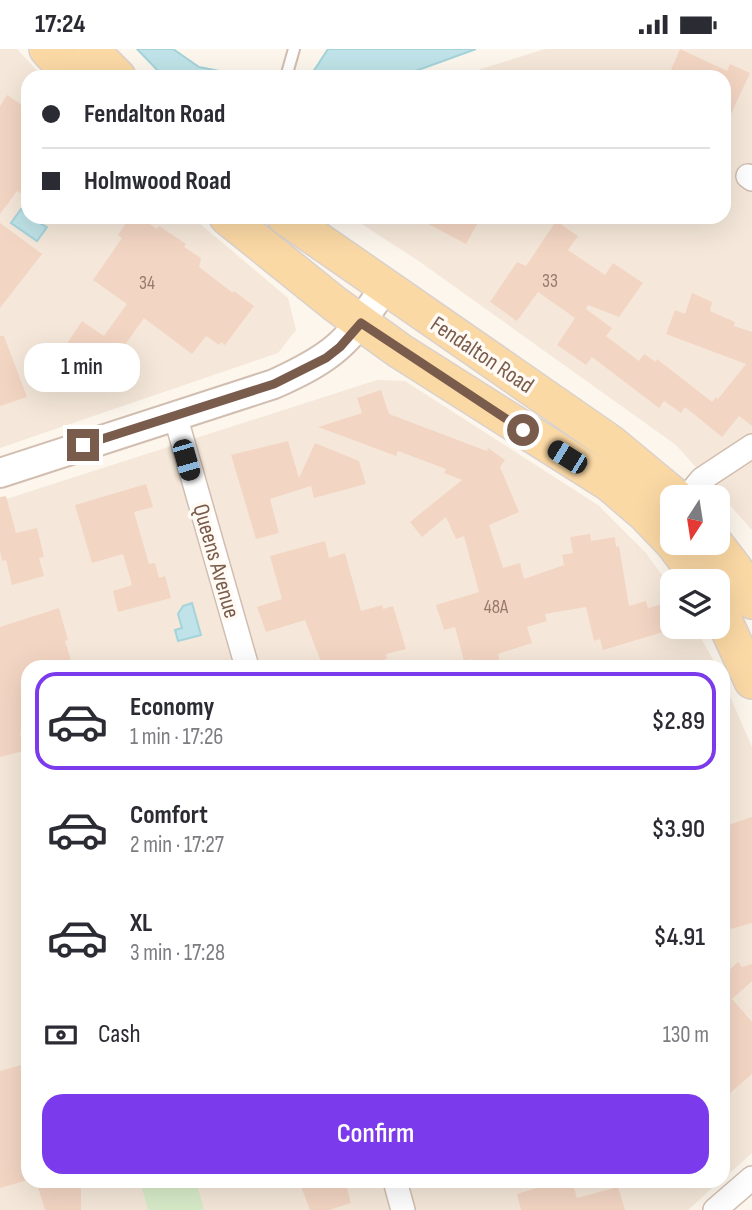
<!DOCTYPE html>
<html lang="en">
<head>
<meta charset="utf-8">
<style>
  :root { --surface:#fff; --page:#f7f7f7; --text:#2b2b33; --muted:#7c7c81; --line:#e1e1e2; --accent:#7c3aed }
  body { margin:0; font-family:"Sofia Sans Condensed",sans-serif; background:var(--page); color:var(--text); height:100vh; display:flex; flex-direction:column; font-size:26px; white-space:nowrap }
  * { box-sizing:border-box; margin:0 }
  p { font-size:23px; color:var(--muted) }
  .icon { flex:none; width:38px; height:38px; fill:none; stroke:currentColor; stroke-width:2; stroke-linecap:round; stroke-linejoin:round }
  .map { position:relative; flex:1; overflow:hidden }
  .panel { position:absolute; left:21px; top:611px; width:709px; height:528px; display:flex; flex-direction:column; background:var(--surface); border-radius:21px; box-shadow:0 7px 28px #0002 }
  .panel>* { flex:none }
  .hud { position:absolute; left:21px; top:21px; width:710px; height:154px; border-radius:21px; box-shadow:0 7px 28px #0002; display:grid; align-content:center; height:154px; padding:0 21px; background:var(--surface) }
  .needle { width:46px; rotate:192deg }
  .tools { position:absolute; left:660px; top:436px; display:grid; gap:14px }
  .tools a { display:grid; place-items:center; width:70px; height:70px; border-radius:14px; background:var(--surface); box-shadow:0 7px 28px #0002; font-size:35px }
  .end { position:absolute; width:32px; height:32px; margin:-16px; border:9px solid #7a5c4d; background:#fff; box-shadow:0 0 0 4px #fff }
  .from { border-radius:50% }
  .bubble { position:absolute; height:49px; border-radius:21px; background:var(--surface); box-shadow:0 7px 28px #0002; font-size:23px; font-weight:600; line-height:49px; text-align:center }
  .car { position:absolute; width:21px; height:42px; margin:-21px -10px; border-radius:9px; box-shadow:0 0 5px 2px #0007; background:linear-gradient(#222 24%,#8ab4d8 0 40%,#222 0 76%,#8ab4d8 0 86%,#222 0) }
  .hud b { display:flex; align-items:center; gap:24px; height:66px; font-size:26px }
  .hud b+b { border-top:2px solid var(--line) }
  .hud i { width:18px; height:18px; background:var(--text) }
  ul { padding:12px 0 0; list-style:none }
  li { display:flex; align-items:center; gap:21px; height:98px; margin:0 14px 10px; padding:0 7px; border:4px solid transparent; border-radius:21px }
  li div { flex:1 }
  li b { display:block; font-size:26px }
  li em { font-style:normal; font-weight:600 }
  li.selected { border-color:var(--accent) }
  li>.icon { width:63px; height:63px; stroke-width:1.5 }
  .pay { display:flex; align-items:center; gap:18px; height:77px; padding:0 21px; font-size:26px }
  .pay p { margin-inline-start:auto }
  .primary-button { display:flex; gap:14px; margin-top:auto; padding:14px 21px }
  .primary-button a { flex:1; height:80px; border-radius:21px; background:var(--accent); color:#fff; font-size:28px; font-weight:600; line-height:80px; text-align:center }
  .status { display:flex; justify-content:space-between; align-items:center; height:49px; padding:0 35px; background:var(--surface); direction:ltr }
  .status svg { height:19px; fill:currentColor }
  .map>svg:first-child { display:block }
</style>
</head>
<body>
<div class="status"><b>17:24</b><svg viewBox="0 0 49 12"><path d="M0 12V9h3v3zM5 12V6h3v6zM10 12V3h3v9zM15 12V0h3v12zM26 1h20v11H26zM47 4h2v5h-2z"/></svg></div>
<div class="map">
<svg width="752" height="1161" viewBox="0 0 752 1161">
  <rect width="100%" height="100%" fill="#fdf6ec"/>
  <g fill="#f5e8da">
    <polygon points="0,0 17,0 43,28 28,28 28,168 192,168 288,249 296,281 278,304 0,399"/>
    <polygon points="545,0 752,0 752,481 676,396 420,213 351,168 724,168 724,28 455,28"/>
    <polygon points="377,331 405,332 598,456 646,504 672,540 672,578 695,578 717,618 28,618 28,1132 720,1132 688,1161 0,1161 0,452"/>
    <polygon points="723,632 752,698 752,1104 723,1130"/>
  </g>
  <polygon fill="#d8ecc9" points="140,1132 196,1132 204,1161 148,1161"/>
  <g fill="#bfe3e8" stroke="#a5d3da" stroke-width="2">
    <polygon points="137,0 173,0 199,18 250,28 164,28"/>
    <polygon points="328,0 476,0 399,28 304,28 313,23"/>
    <polygon points="21,160 28,168 47,178 37,192 11,174"/>
    <polygon points="192,554 201,586 178,592 175,581 182,579 178,565 183,557"/>
  </g>
  <g fill="#f3d5c3">
    <polygon points="680,0 727,22 730,15 750,24 724,80 724,28 668,28"/>
    <polygon points="7,46 28,60 28,149 17,142 0,165 0,57"/>
    <polygon points="130,168 139,168 157,180 159,177 186,195 184,198 201,209 199,218 233,244 234,242 254,257 225,296 221,293 219,296 206,287 192,305 144,269 122,300 131,306 121,319 114,326 96,314 80,333 54,314 82,272 104,287 127,255 93,231 122,189 118,186"/>
    <polygon points="415,168 481,168 466,195"/>
    <polygon points="556,172 578,187 568,201 605,226 613,214 643,234 619,268 588,256 586,260 612,279 606,287 639,312 644,305 656,313 657,310 712,353 716,348 718,350 746,315 666,285 675,261 685,265 692,244 712,253 710,262 735,273 734,277 752,283 752,377 739,367 722,388 685,358 681,364 664,352 659,359 592,308 586,316 557,296 575,269 538,243 517,272 490,253 517,213 526,217"/>
    <polygon points="0,174 42,205 0,259"/>
    <polygon points="0,287 4,287 27,348 0,357"/>
    <polygon points="381,341 389,365 487,402 488,399 505,411 500,418 519,463 489,476 503,519 520,514 524,530 564,516 562,506 573,504 570,488 590,485 591,492 615,488 616,498 619,497 629,557 646,552 648,559 663,555 670,581 603,601 600,590 594,592 586,558 545,565 547,572 527,578 532,594 498,605 500,613 475,618 472,610 464,612 455,578 444,581 436,556 479,543 464,487 456,490 446,468 422,488 410,473 462,431 444,424 446,420 398,402 396,407 318,378 362,364 357,349"/>
    <polygon points="288,392 299,429 315,394 359,412 366,435 314,449 311,437 270,450 279,484 256,490 231,406"/>
    <polygon points="146,435 153,458 134,463 149,515 155,514 159,529 165,527 171,549 118,563 113,542 132,536 123,505 92,514 75,456"/>
    <polygon points="6,447 16,484 37,479 44,508 39,509 44,527 12,536 6,511 2,512 0,502 0,448"/>
    <polygon points="325,492 329,509 345,504 361,562 382,556 383,560 393,557 406,600 386,605 387,610 361,618 323,618 305,571 266,583 257,558 282,550 270,507"/>
    <polygon points="59,559 68,591 65,592 73,618 28,618 28,681 20,684 24,702 0,708 0,578"/>
    <polygon points="752,768 752,874 723,882 723,783 727,782 725,777"/>
    <polygon points="738,913 742,918 752,915 752,932 732,950 752,973 752,1025 723,1050 723,927"/>
    <polygon points="28,1014 28,1131 0,1139 0,1022"/>
    <polygon points="36,1132 81,1132 81,1161 45,1161"/>
    <polygon points="299,1132 345,1132 351,1154 329,1161 310,1161"/>
    <polygon points="560,1132 572,1132 577,1149 618,1138 625,1161 521,1161 517,1145"/>
  </g>
  <g fill="none" stroke-linecap="round" stroke-linejoin="round">
    <g stroke="#d1beb0" stroke-width="14">
      <polyline id="service" points="286,28 294,0"/>
    </g>
    <g stroke="#d1beb0" stroke-width="26">
      <g id="minor">
        <polyline points="748,127 752,130"/>
        <polyline points="175,366 247,618"/>
        <polyline points="687,448 702,430 752,397"/>
        <polyline points="395,1132 403,1161"/>
        <polyline points="715,1161 752,1129"/>
      </g>
    </g>
    <g stroke="#d1beb0" stroke-width="32">
      <path id="tertiary" d="M 0,424 L 274,335 C 334,308 348,294 384,239"/>
    </g>
    <g stroke="#dad1cd" stroke-width="38">
      <g id="primary">
        <polyline points="47,0 73,28"/>
        <polyline points="90,0 118,28"/>
        <polyline points="227,168 335,255 400,302 610,435 645,465 672,493"/>
        <polyline points="285,168 611,394 676,448"/>
        <polyline points="673,494 701,532"/>
        <polyline points="715,494 735,520 752,552"/>
        <polyline points="718,558 752,632"/>
      </g>
    </g>
    <use href="#service" stroke="#fff" stroke-width="10"/>
    <use href="#minor" stroke="#fff" stroke-width="23"/>
    <use href="#tertiary" stroke="#fff" stroke-width="28"/>
    <use href="#primary" stroke="#fbd9a5" stroke-width="35"/>
  </g>
  <g fill="none" stroke-linecap="round" stroke-linejoin="round">
    <polyline stroke="#7a5c4d" stroke-width="9" points="83,396 274,335 326,309 340,298 361,274 523,381"/>
  </g>
  <g text-anchor="middle" dominant-baseline="central" stroke-width="7" stroke-linejoin="round" paint-order="stroke">
    <g font-size="19" fill="#987a6a">
      <text x="550" y="232">33</text>
      <text x="147" y="234">34</text>
      <text x="496" y="558">48A</text>
    </g>
    <g font-size="23" fill="#7a5c4d" stroke="#fffaf3">
      <text transform="translate(482 306) rotate(34)">Fendalton Road</text>
      <text transform="translate(216 512) rotate(74)">Queens Avenue</text>
    </g>
  </g>
</svg>
<div class="tools">
<a><svg class="needle" viewBox="-14 -14 28 28"><path d="M0-13l5 13h-10z" fill="#e53935"/><path d="M0 13l5-13h-10z" fill="#7c7c81"/></svg></a>
<a><svg class="icon" aria-label="layers" viewBox="0 0 24 24"><path d="M12 4l9 5-9 5-9-5zM3 14l9 5 9-5"/></svg></a>
</div>
<i class="end from" style="left:523px;top:381px"></i>
<i class="end" style="left:83px;top:396px"></i>
<div class="bubble" style="left:24px;top:294px;width:116px">1 min</div>
<i class="car" style="left:567px;top:408px;rotate:302deg"></i>
<i class="car" style="left:186px;top:411px;rotate:164deg"></i>
<div class="hud">
<b><i class="from"></i>Fendalton Road</b>
<b><i></i>Holmwood Road</b>
</div>
<section class="panel">
<ul>
<li class="selected"><svg class="icon" aria-label="car" viewBox="0 0 24 24"><path d="M5 17H2v-5l4-1 3-4h7l3 4 3 1v5h-3M9 17h6M6 11h13"/><circle cx="7" cy="17" r="2"/><circle cx="17" cy="17" r="2"/></svg><div><b>Economy</b><p>1 min · 17:26</p></div><em>$2.89</em></li>
<li><svg class="icon" aria-label="car" viewBox="0 0 24 24"><path d="M5 17H2v-5l4-1 3-4h7l3 4 3 1v5h-3M9 17h6M6 11h13"/><circle cx="7" cy="17" r="2"/><circle cx="17" cy="17" r="2"/></svg><div><b>Comfort</b><p>2 min · 17:27</p></div><em>$3.90</em></li>
<li><svg class="icon" aria-label="car" viewBox="0 0 24 24"><path d="M5 17H2v-5l4-1 3-4h7l3 4 3 1v5h-3M9 17h6M6 11h13"/><circle cx="7" cy="17" r="2"/><circle cx="17" cy="17" r="2"/></svg><div><b>XL</b><p>3 min · 17:28</p></div><em>$4.91</em></li>
</ul>
<div class="pay"><svg class="icon" aria-label="cash" viewBox="0 0 24 24"><path d="M3 7h18v10H3z"/><circle cx="12" cy="12" r="2"/></svg>Cash<p>130 m</p></div>
<div class="primary-button"><a>Confirm</a></div>
</section>
</div>
</body>
</html>
